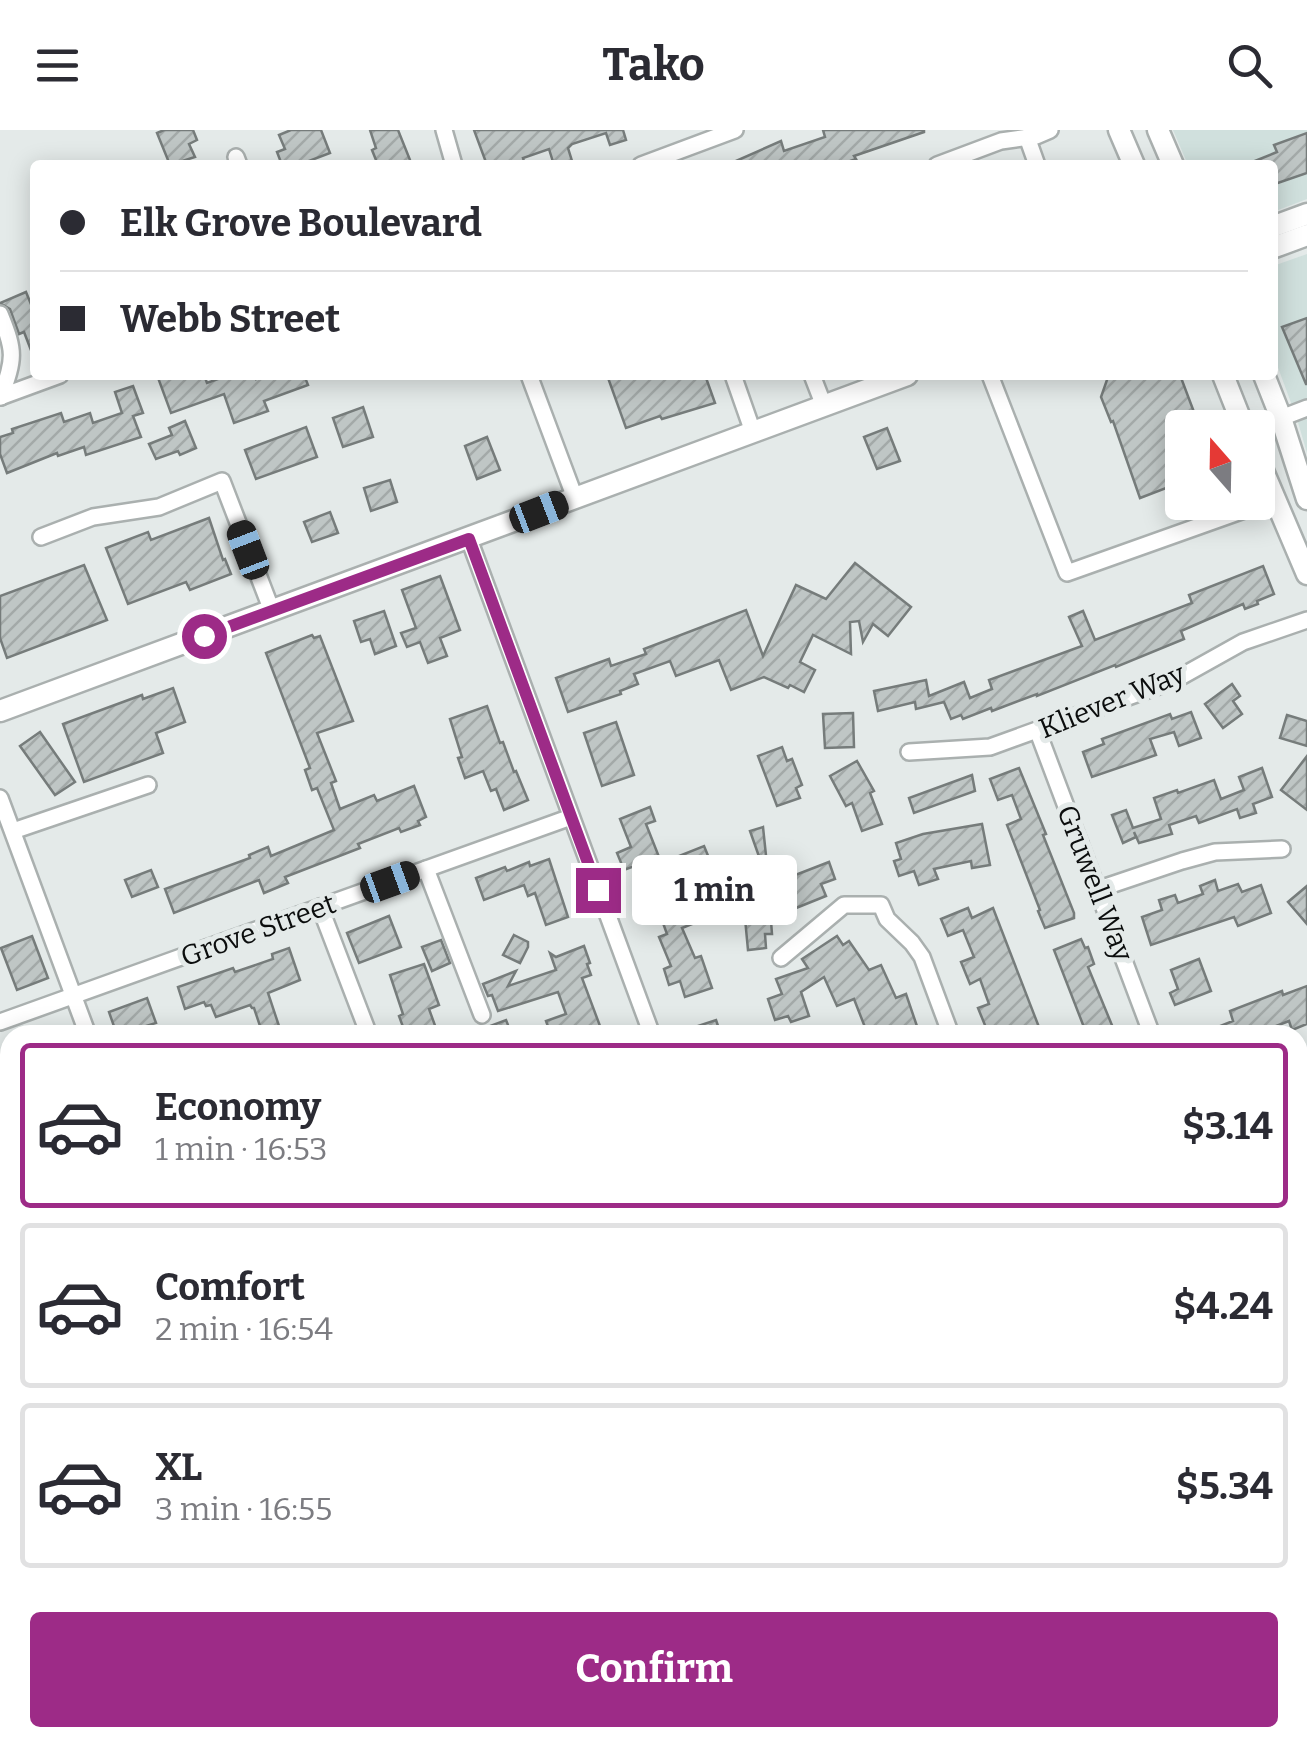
<!DOCTYPE html>
<html lang="en">
<head>
<meta charset="utf-8">
<style>
  :root { --surface:#fff; --page:#f2f2f3; --text:#2b2b33; --muted:#7c7c81; --line:#e1e1e2; --accent:#9d2b87 }
  body { margin:0; font-family:Bitter,serif; background:var(--page); color:var(--text); height:100vh; display:flex; flex-direction:column; font-size:38px; white-space:nowrap }
  * { box-sizing:border-box; margin:0 }
  p { font-size:32px; color:var(--muted) }
  .icon { flex:none; width:55px; height:55px; fill:none; stroke:currentColor; stroke-width:2; stroke-linecap:round; stroke-linejoin:round }
  .map { position:relative; flex:1; overflow:hidden }
  .side { position:absolute; left:0px; top:895px; width:1308px; height:722px; display:flex; flex-direction:column; background:var(--surface); border-radius:30px 30px 0 0; box-shadow:0 5px 25px #0003 }
  .side>* { flex:none }
  .banner { position:absolute; left:30px; top:30px; width:1248px; height:220px; border-radius:10px; box-shadow:0 5px 25px #0003; display:grid; align-content:center; height:220px; padding:0 30px; background:var(--surface) }
  .needle { width:65px; rotate:340deg }
  .buttons { position:absolute; left:1165px; top:280px; display:grid; gap:20px }
  .buttons a { display:grid; place-items:center; width:110px; height:110px; border-radius:10px; background:var(--surface); box-shadow:0 5px 25px #0003; font-size:50px }
  .end { position:absolute; width:45px; height:45px; margin:-22px; border:12px solid #9d2b87; background:#fff; box-shadow:0 0 0 5px #fff }
  .from { border-radius:50% }
  .bubble { position:absolute; height:70px; border-radius:10px; background:var(--surface); box-shadow:0 5px 25px #0003; font-size:32px; font-weight:700; line-height:70px; text-align:center }
  .car { position:absolute; width:30px; height:60px; margin:-30px -15px; border-radius:12px; box-shadow:0 0 8px 2px #0007; background:linear-gradient(#222 24%,#8ab4d8 0 40%,#222 0 76%,#8ab4d8 0 86%,#222 0) }
  .banner b { display:flex; align-items:center; gap:35px; height:95px; font-size:38px }
  .banner b+b { border-top:2px solid var(--line) }
  .banner i { width:25px; height:25px; background:var(--text) }
  ul { padding:18px 0 0; list-style:none }
  li { display:flex; align-items:center; gap:30px; height:165px; margin:0 20px 15px; padding:0 10px; border:5px solid var(--line); border-radius:10px }
  li div { flex:1 }
  li b { display:block; font-size:38px }
  li em { font-style:normal; font-weight:700 }
  li.active { border-color:var(--accent) }
  li>.icon { width:90px; height:90px; stroke-width:1.5 }
  .button { display:flex; gap:20px; margin-top:auto; padding:20px 30px }
  .button a { flex:1; height:115px; border-radius:10px; background:var(--accent); color:#fff; font-size:40px; font-weight:700; line-height:115px; text-align:center }
  header { display:flex; justify-content:space-between; align-items:center; height:130px; padding:0 30px; background:var(--surface); font-size:45px; font-weight:700 }
  .map>svg:first-child { display:block }
</style>
</head>
<body>
<header><svg class="icon" aria-label="menu" viewBox="0 0 24 24"><path d="M4 6h16M4 12h16M4 18h16"/></svg>Tako<svg class="icon" aria-label="search" viewBox="0 0 24 24"><circle cx="10" cy="10" r="6"/><path d="M15 15l6 6"/></svg></header>
<div class="map">
<svg width="1307" height="1616" viewBox="0 0 1307 1616">
  <defs>
    <pattern id="building-hatch" width="6" height="6" patternUnits="userSpaceOnUse" patternTransform="scale(2.5)"><rect width="6" height="6" fill="#bfc6c5"/><path d="M-1 1l2-2M0 6l6-6M5 7l2-2" fill="none" stroke="#a3a9a8"/></pattern>
  </defs>
  <rect width="100%" height="100%" fill="#e4eae9"/>
  <g fill="#d0e0dd">
    <polygon points="1173,0 1307,0 1307,69 1273,82 1272,35 1188,35"/>
    <polygon points="1307,124 1307,323 1297,289 1273,224 1273,136"/>
  </g>
  <g fill="url(#building-hatch)" stroke="#767c7b" stroke-width="2.5">
    <polygon points="164,0 193,0 197,10 189,14 195,27 170,35 157,3"/>
    <polygon points="291,0 321,0 330,23 306,32 308,35 282,35 277,22 285,19 279,5"/>
    <polygon points="370,0 398,0 412,35 378,35 372,20 376,18"/>
    <polygon points="474,0 623,0 626,10 610,15 606,3 572,14 568,18 572,31 559,35 554,35 549,19 523,28 525,35 487,35"/>
    <polygon points="823,0 924,0 924,2 854,26 856,29 839,35 727,35 781,11 784,21 825,7"/>
    <polygon points="1307,3 1307,43 1272,55 1272,35 1245,35 1277,22 1274,15"/>
    <polygon points="26,162 35,184 34,228 24,202 19,204 10,179 0,173"/>
    <polygon points="1307,188 1307,254 1306,254 1282,197"/>
    <polygon points="157,245 204,245 207,253 229,245 255,245 256,249 267,245 304,245 308,255 264,271 268,281 234,293 224,264 171,283"/>
    <polygon points="607,245 705,245 715,273 662,289 660,286 626,298"/>
    <polygon points="1114,245 1180,245 1200,298 1182,298 1182,352 1140,368 1113,291 1111,292 1101,267 1108,247"/>
    <polygon points="133,256 143,283 133,286 141,307 86,325 84,317 58,326 57,323 7,343 0,324 0,307 13,303 12,299 61,283 64,292 90,283 93,293 122,283 115,262"/>
    <polygon points="363,277 373,307 343,317 333,288"/>
    <polygon points="185,291 196,318 180,325 178,321 156,329 149,314 172,305 169,298"/>
    <polygon points="306,297 317,327 256,349 245,320"/>
    <polygon points="887,298 900,331 877,339 864,307"/>
    <polygon points="487,307 500,340 477,349 465,316"/>
    <polygon points="390,350 397,372 371,381 364,358"/>
    <polygon points="330,382 338,403 312,412 304,392"/>
    <polygon points="209,388 223,430 225,429 231,444 190,460 186,452 128,474 106,418 148,402 151,410"/>
    <polygon points="855,433 911,477 888,506 873,494 863,512 859,491 850,492 851,524 813,505 800,532 815,540 804,562 790,555 788,558 764,547 731,560 719,530 676,546 670,531 634,544 638,554 620,561 621,564 568,582 556,548 609,529 611,536 646,524 644,519 746,480 763,526 796,455 826,469"/>
    <polygon points="84,435 107,490 7,528 0,508 0,466"/>
    <polygon points="1263,436 1274,464 1257,471 1258,474 1245,479 1243,474 1181,501 1184,509 1116,537 1115,535 1037,566 1037,564 992,581 991,578 963,589 961,585 951,589 944,572 916,579 915,572 878,581 874,561 926,550 929,566 964,552 970,568 992,559 989,550 1082,516 1069,487 1083,481 1095,510 1192,473 1189,465"/>
    <polygon points="440,446 460,500 440,508 447,526 428,533 420,512 407,517 401,503 416,498 402,460"/>
    <polygon points="384,481 396,516 375,524 370,509 361,512 354,491"/>
    <polygon points="312,505 314,508 320,506 353,591 317,603 336,651 331,653 340,679 374,665 377,671 414,656 426,687 418,691 420,695 401,702 399,698 358,714 360,718 285,747 288,753 264,763 259,750 174,783 165,759 250,728 249,725 268,717 271,726 334,700 317,658 312,660 305,640 310,638 266,523"/>
    <polygon points="1232,554 1240,566 1233,571 1242,584 1223,598 1205,574"/>
    <polygon points="173,558 185,592 156,603 163,623 84,652 63,594 142,565 143,569"/>
    <polygon points="487,576 500,613 503,612 514,642 516,641 528,670 504,680 496,659 491,661 483,641 465,648 458,628 462,627 450,589"/>
    <polygon points="1191,582 1201,608 1179,616 1174,602 1150,609 1156,625 1092,647 1083,622 1104,614 1102,609 1170,584 1172,589"/>
    <polygon points="853,583 854,617 825,618 823,584"/>
    <polygon points="1287,585 1307,591 1307,616 1280,608"/>
    <polygon points="616,592 634,645 602,656 584,603"/>
    <polygon points="40,602 75,652 55,665 20,616"/>
    <polygon points="782,617 787,631 792,629 802,655 796,658 800,668 777,676 758,626"/>
    <polygon points="1307,626 1307,680 1281,660"/>
    <polygon points="857,631 874,661 870,663 882,694 862,701 852,673 846,676 830,646"/>
    <polygon points="1019,638 1046,704 1043,705 1074,783 1074,788 1045,798 1038,781 1040,780 1007,695 1021,689 1012,665 998,670 990,649"/>
    <polygon points="1262,638 1272,667 1253,674 1256,683 1240,688 1237,679 1199,693 1196,686 1169,695 1172,704 1139,713 1134,702 1136,707 1123,713 1112,685 1126,680 1133,698 1161,689 1154,668 1177,660 1178,663 1214,650 1221,669 1244,660 1239,647"/>
    <polygon points="972,645 975,661 914,683 909,668"/>
    <polygon points="650,677 655,691 646,694 659,727 624,740 617,723 631,717 620,689"/>
    <polygon points="982,694 990,735 972,738 971,731 934,739 938,749 919,755 914,741 899,746 894,731 901,729 896,713 923,704"/>
    <polygon points="763,697 767,735 762,735 750,701"/>
    <polygon points="704,716 716,745 697,753 699,758 686,764 697,792 682,798 695,828 701,826 712,858 685,867 680,851 669,855 664,839 671,836 659,807 667,804 663,793 666,792 653,758 666,753 659,734"/>
    <polygon points="549,729 568,787 546,795 535,763 528,766 524,755 484,770 476,748 505,737 507,741 529,732 530,736"/>
    <polygon points="829,732 835,749 821,754 826,766 796,778 785,749"/>
    <polygon points="151,740 158,757 132,767 125,750"/>
    <polygon points="1215,750 1218,761 1238,754 1242,762 1261,755 1271,783 1238,796 1234,787 1151,815 1142,787 1162,780 1159,770 1175,765 1178,773 1203,764 1200,756"/>
    <polygon points="1307,756 1307,794 1288,772"/>
    <polygon points="769,765 772,804 765,804 766,818 748,820 743,767"/>
    <polygon points="968,778 972,788 993,778 1042,905 989,905 978,878 989,874 980,849 970,854 961,832 974,827 963,800 948,806 941,789"/>
    <polygon points="389,786 401,817 359,833 347,803"/>
    <polygon points="514,805 528,812 528,817 520,833 503,825"/>
    <polygon points="32,806 48,848 17,860 1,818"/>
    <polygon points="837,806 843,815 849,811 869,840 881,835 896,868 906,864 920,905 868,905 854,869 837,876 824,847 801,862 809,886 791,892 788,886 775,890 768,869 782,864 776,849 808,838 802,829"/>
    <polygon points="1081,809 1085,818 1088,817 1094,834 1088,837 1116,905 1087,905 1054,820"/>
    <polygon points="441,810 450,833 432,841 422,817"/>
    <polygon points="584,816 590,833 587,834 591,845 582,848 600,896 577,905 551,905 546,891 566,884 558,862 498,881 492,865 488,866 483,854 516,841 508,856 556,840 550,823 556,827"/>
    <polygon points="289,818 300,850 268,863 282,905 263,905 254,878 252,878 250,875 216,887 211,875 206,876 204,872 185,879 178,857 233,838 235,842 273,829 272,824"/>
    <polygon points="1199,829 1211,861 1175,875 1170,863 1178,859 1171,840"/>
    <polygon points="424,834 439,875 429,879 437,901 426,905 406,905 399,886 403,884 390,845"/>
    <polygon points="1307,856 1307,894 1292,900 1289,891 1253,905 1198,905 1233,891 1230,881 1282,861 1283,865"/>
    <polygon points="147,868 156,893 117,905 109,882"/>
    <polygon points="506,890 512,905 470,905 469,904"/>
    <polygon points="716,890 721,905 677,905 677,903"/>
  </g>
  <g fill="none" stroke-linecap="round" stroke-linejoin="round">
    <g stroke="#aab0af" stroke-width="20">
      <g id="minor">
        <polyline points="444,0 454,35"/>
        <polyline points="1027,7 1037,35"/>
        <polyline points="236,27 239,35"/>
        <polyline points="641,35 735,0"/>
        <polyline points="937,35 1001,11 1036,6 1050,0"/>
        <path d="M 0,184 C 16,223 14,228 1,267"/>
        <polyline points="529,245 575,368"/>
        <polyline points="733,245 753,302"/>
        <polyline points="812,245 824,276"/>
        <polyline points="990,245 1067,443 1275,369"/>
        <polyline points="0,267 60,245"/>
        <polyline points="1281,288 1307,278"/>
        <polyline points="41,407 93,387 159,377 222,351 272,481"/>
        <polyline points="469,409 652,905"/>
        <polyline points="1038,602 1152,905"/>
        <polyline points="909,622 990,617 1175,550 1243,512 1307,490"/>
        <polyline points="0,668 88,905"/>
        <polyline points="13,701 148,655"/>
        <polyline points="426,739 482,885"/>
        <polyline points="1099,759 1182,731 1215,722 1282,719"/>
        <polyline points="320,777 369,905"/>
        <polyline points="781,828 844,775 881,775 887,789 912,813 922,827 951,905"/>
        <polyline points="0,892 571,687"/>
        <polyline points="1298,933 1307,929"/>
        <polyline points="0,1002 10,1019"/>
        <polyline points="1298,1130 1307,1127"/>
        <polyline points="1298,1337 1304,1334"/>
        <polyline points="1298,1548 1307,1544"/>
        <polyline points="350,1608 353,1616"/>
        <polyline points="911,1608 914,1616"/>
        <polyline points="1031,1608 1035,1616"/>
        <polyline points="1116,1616 1139,1608"/>
      </g>
    </g>
    <g stroke="#aab0af" stroke-width="25">
      <g id="major">
        <polyline points="1119,0 1134,35"/>
        <polyline points="1158,0 1173,35"/>
        <polyline points="1272,97 1307,84"/>
        <polyline points="1272,118 1307,105"/>
        <polyline points="1223,245 1244,298"/>
        <polyline points="1264,245 1281,288 1307,369"/>
        <polyline points="1258,329 1307,444"/>
        <polyline points="0,581 907,245"/>
      </g>
    </g>
    <use href="#minor" stroke="#fff" stroke-width="15"/>
    <use href="#major" stroke="#fff" stroke-width="20"/>
  </g>
  <g fill="none" stroke-linecap="round" stroke-linejoin="round">
    <polyline stroke="#9d2b87" stroke-width="12" points="204,506 469,409 598,760"/>
  </g>
  <g text-anchor="middle" dominant-baseline="central" stroke-width="10" stroke-linejoin="round" paint-order="stroke">
    <g font-size="28" fill="#0b0d0d" stroke="#e4eae9">
      <text transform="translate(1112 571) rotate(-22)">Kliever Way</text>
      <text transform="translate(1095 753) rotate(69)">Gruwell Way</text>
      <text transform="translate(258 800) rotate(-20)">Grove Street</text>
    </g>
  </g>
</svg>
<div class="buttons">
<a><svg class="needle" viewBox="-14 -14 28 28"><path d="M0-13l5 13h-10z" fill="#e53935"/><path d="M0 13l5-13h-10z" fill="#7c7c81"/></svg></a>
</div>
<i class="end from" style="left:204px;top:506px"></i>
<i class="end" style="left:598px;top:760px"></i>
<div class="bubble" style="left:632px;top:725px;width:165px">1 min</div>
<i class="car" style="left:539px;top:382px;rotate:69deg"></i>
<i class="car" style="left:248px;top:420px;rotate:339deg"></i>
<i class="car" style="left:390px;top:752px;rotate:70deg"></i>
<div class="banner">
<b><i class="from"></i>Elk Grove Boulevard</b>
<b><i></i>Webb Street</b>
</div>
<section class="side">
<ul>
<li class="active"><svg class="icon" aria-label="car" viewBox="0 0 24 24"><path d="M5 17H2v-5l4-1 3-4h7l3 4 3 1v5h-3M9 17h6M6 11h13"/><circle cx="7" cy="17" r="2"/><circle cx="17" cy="17" r="2"/></svg><div><b>Economy</b><p>1 min · 16:53</p></div><em>$3.14</em></li>
<li><svg class="icon" aria-label="car" viewBox="0 0 24 24"><path d="M5 17H2v-5l4-1 3-4h7l3 4 3 1v5h-3M9 17h6M6 11h13"/><circle cx="7" cy="17" r="2"/><circle cx="17" cy="17" r="2"/></svg><div><b>Comfort</b><p>2 min · 16:54</p></div><em>$4.24</em></li>
<li><svg class="icon" aria-label="car" viewBox="0 0 24 24"><path d="M5 17H2v-5l4-1 3-4h7l3 4 3 1v5h-3M9 17h6M6 11h13"/><circle cx="7" cy="17" r="2"/><circle cx="17" cy="17" r="2"/></svg><div><b>XL</b><p>3 min · 16:55</p></div><em>$5.34</em></li>
</ul>
<div class="button"><a>Confirm</a></div>
</section>
</div>
</body>
</html>
